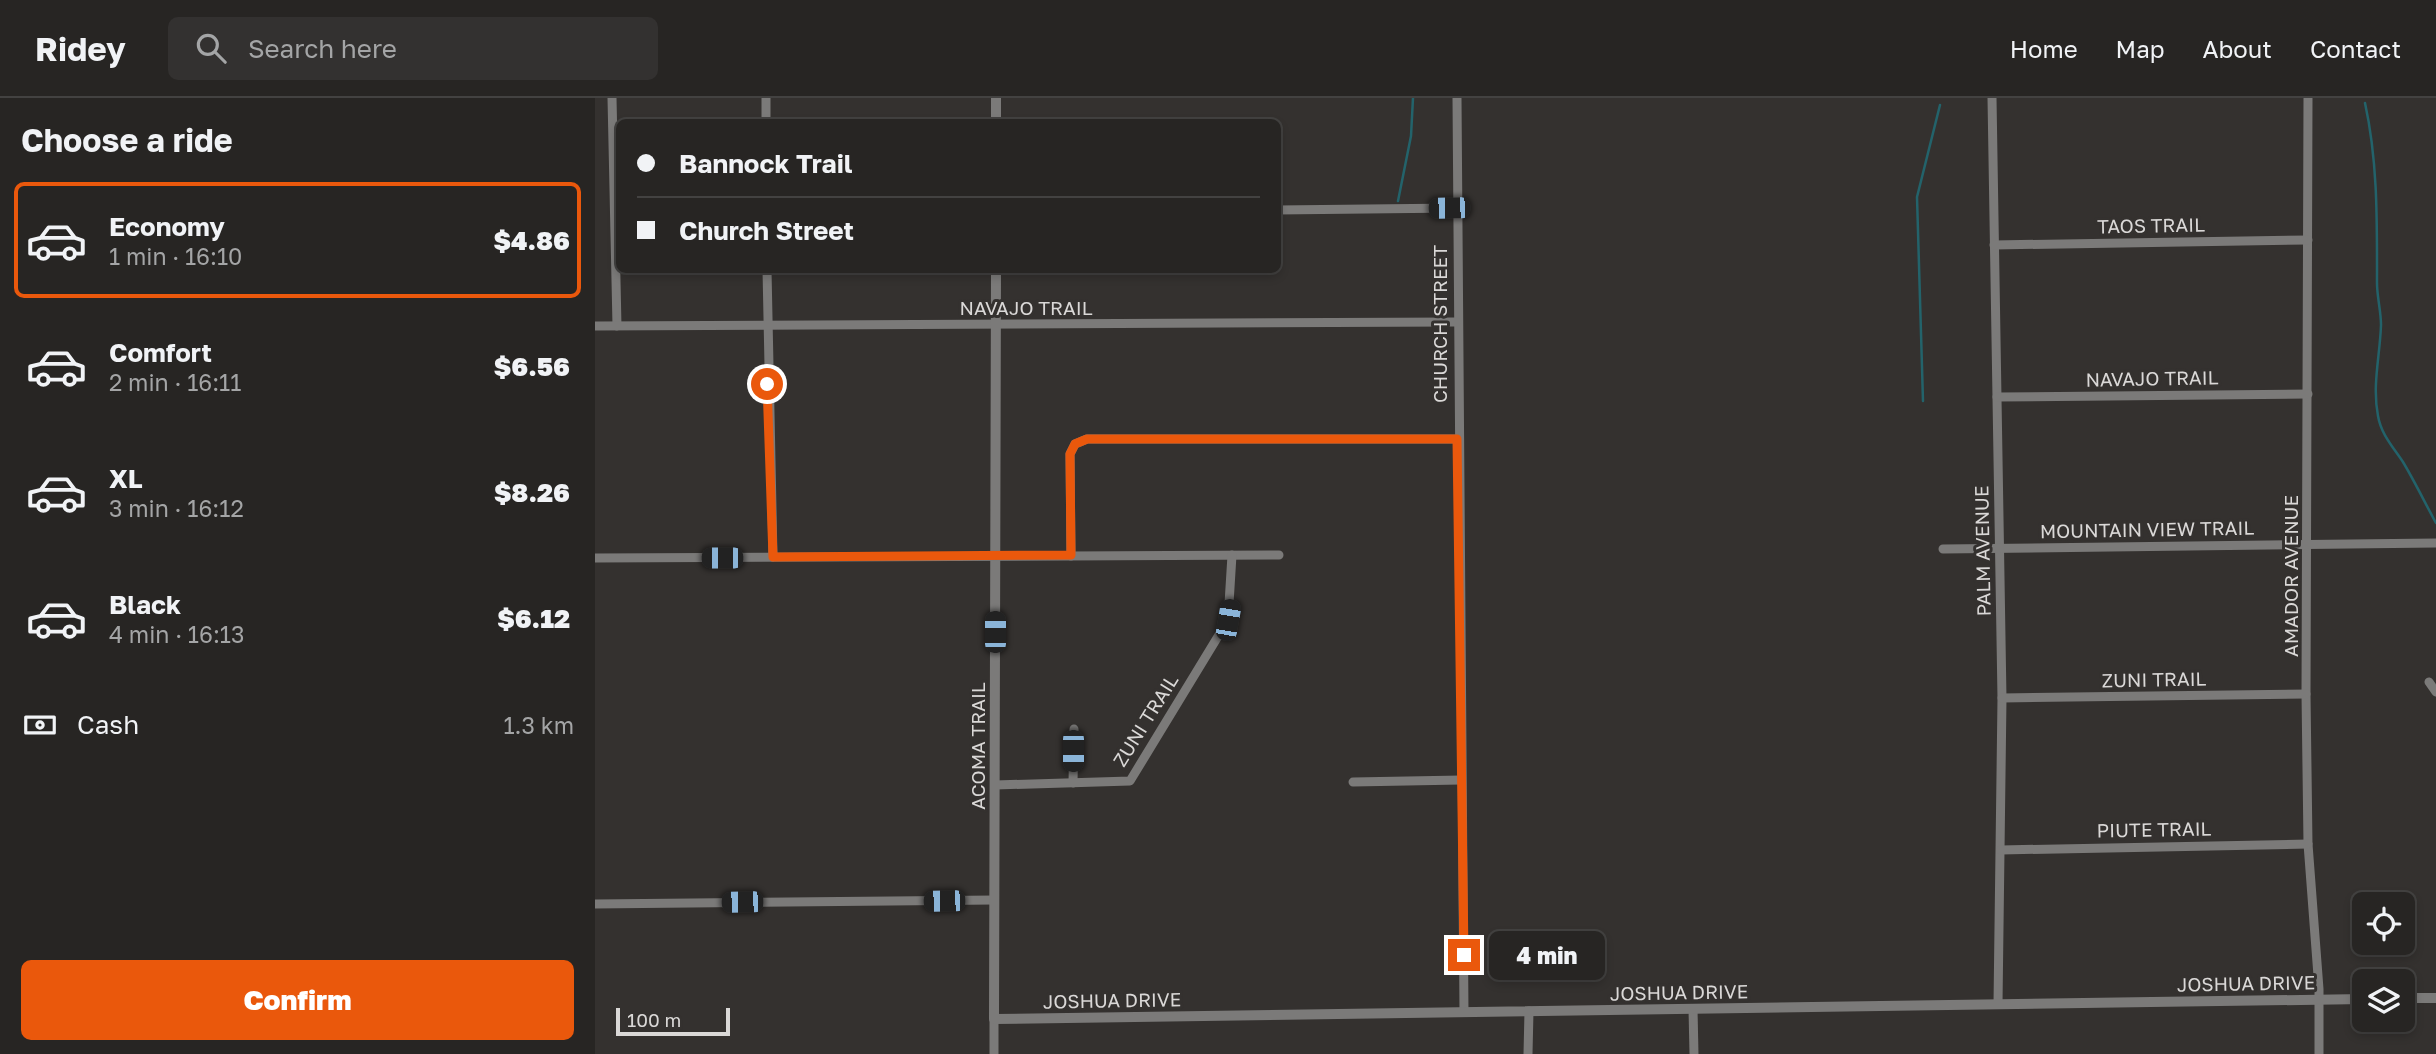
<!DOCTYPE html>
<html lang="en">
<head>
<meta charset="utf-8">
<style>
  :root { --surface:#272523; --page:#333130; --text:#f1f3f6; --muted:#a4a5a6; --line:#434241; --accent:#ea580c }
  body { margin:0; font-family:"Golos Text",sans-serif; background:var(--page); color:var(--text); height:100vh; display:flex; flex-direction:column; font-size:26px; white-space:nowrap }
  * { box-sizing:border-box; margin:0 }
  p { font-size:23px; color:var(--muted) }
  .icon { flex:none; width:38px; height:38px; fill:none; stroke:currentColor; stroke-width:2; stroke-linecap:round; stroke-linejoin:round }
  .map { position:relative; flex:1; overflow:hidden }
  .drawer { display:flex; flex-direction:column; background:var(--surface); width:595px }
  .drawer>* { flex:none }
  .guide { position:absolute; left:21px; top:21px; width:665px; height:154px; border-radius:10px; box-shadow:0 4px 10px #0003,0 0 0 2px var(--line); display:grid; align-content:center; height:154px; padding:0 21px; background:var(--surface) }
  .fabs { position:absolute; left:1757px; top:794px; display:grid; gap:14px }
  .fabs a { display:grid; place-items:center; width:63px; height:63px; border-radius:10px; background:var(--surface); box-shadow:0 4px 10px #0003,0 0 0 2px var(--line); font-size:35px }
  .scale { position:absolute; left:21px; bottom:18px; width:114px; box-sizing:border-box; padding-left:7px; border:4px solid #dad8d7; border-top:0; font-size:19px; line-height:24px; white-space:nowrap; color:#dad8d7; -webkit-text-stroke:5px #34312f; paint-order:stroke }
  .end { position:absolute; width:32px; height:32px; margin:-16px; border:9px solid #ea580c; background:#fff; box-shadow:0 0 0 4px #fff }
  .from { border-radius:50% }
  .bubble { position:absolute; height:49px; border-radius:10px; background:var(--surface); box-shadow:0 4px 10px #0003,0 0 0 2px var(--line); font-size:23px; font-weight:800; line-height:49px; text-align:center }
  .car { position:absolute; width:21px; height:42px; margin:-21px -10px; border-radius:9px; box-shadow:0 0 5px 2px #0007; background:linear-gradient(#222 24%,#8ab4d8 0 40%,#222 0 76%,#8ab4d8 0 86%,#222 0) }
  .guide b { display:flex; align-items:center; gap:24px; height:66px; font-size:26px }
  .guide b+b { border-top:2px solid var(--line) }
  .guide i { width:18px; height:18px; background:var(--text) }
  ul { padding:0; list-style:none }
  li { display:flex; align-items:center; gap:21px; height:116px; margin:0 14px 10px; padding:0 7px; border:4px solid transparent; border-radius:10px }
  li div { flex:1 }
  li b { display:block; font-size:26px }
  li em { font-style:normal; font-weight:800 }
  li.active { border-color:var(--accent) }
  li>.icon { width:63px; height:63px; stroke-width:1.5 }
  h2 { padding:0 21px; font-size:32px; line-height:84px }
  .pay { display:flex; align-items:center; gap:18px; height:77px; padding:0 21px; font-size:26px }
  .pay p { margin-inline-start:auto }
  .primary-button { display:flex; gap:14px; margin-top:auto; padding:14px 21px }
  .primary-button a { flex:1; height:80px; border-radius:10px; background:var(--accent); color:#fff; font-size:28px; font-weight:800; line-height:80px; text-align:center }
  header { display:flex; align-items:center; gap:42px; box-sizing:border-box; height:98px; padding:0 35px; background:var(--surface); border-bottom:2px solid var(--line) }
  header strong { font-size:33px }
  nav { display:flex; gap:38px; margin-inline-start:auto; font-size:24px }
  .search { width:490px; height:63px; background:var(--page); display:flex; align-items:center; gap:18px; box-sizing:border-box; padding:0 24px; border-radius:10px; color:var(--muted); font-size:26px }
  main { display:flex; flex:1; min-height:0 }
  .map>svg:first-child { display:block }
</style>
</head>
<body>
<header>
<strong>Ridey</strong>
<div class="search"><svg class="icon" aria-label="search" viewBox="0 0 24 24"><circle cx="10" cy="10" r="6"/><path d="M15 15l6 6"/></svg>Search here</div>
<nav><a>Home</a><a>Map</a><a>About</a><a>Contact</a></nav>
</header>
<main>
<section class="drawer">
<h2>Choose a ride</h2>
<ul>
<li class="active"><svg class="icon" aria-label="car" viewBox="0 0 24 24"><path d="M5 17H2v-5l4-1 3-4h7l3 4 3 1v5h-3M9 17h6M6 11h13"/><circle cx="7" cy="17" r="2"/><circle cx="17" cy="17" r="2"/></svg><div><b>Economy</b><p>1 min · 16:10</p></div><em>$4.86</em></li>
<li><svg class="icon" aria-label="car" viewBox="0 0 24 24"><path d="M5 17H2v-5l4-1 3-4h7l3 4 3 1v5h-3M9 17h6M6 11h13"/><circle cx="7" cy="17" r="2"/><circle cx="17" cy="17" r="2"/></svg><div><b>Comfort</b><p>2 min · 16:11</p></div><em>$6.56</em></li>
<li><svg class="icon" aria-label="car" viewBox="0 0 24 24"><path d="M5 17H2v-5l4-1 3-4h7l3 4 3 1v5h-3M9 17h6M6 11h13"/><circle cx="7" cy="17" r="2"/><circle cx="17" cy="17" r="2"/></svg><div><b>XL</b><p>3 min · 16:12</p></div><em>$8.26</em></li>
<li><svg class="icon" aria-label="car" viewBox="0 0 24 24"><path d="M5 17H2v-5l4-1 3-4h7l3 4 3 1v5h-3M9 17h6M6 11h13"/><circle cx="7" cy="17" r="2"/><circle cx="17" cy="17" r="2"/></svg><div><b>Black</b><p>4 min · 16:13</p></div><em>$6.12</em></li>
</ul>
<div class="pay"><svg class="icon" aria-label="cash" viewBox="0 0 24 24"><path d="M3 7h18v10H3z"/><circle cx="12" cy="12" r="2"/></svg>Cash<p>1.3 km</p></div>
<div class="primary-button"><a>Confirm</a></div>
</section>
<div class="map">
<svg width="1841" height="956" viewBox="0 0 1841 956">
  <rect width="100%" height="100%" fill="#34312f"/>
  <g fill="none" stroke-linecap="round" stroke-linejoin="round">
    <g stroke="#23636b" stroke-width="2.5">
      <path d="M 1770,5 C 1783,64 1782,125 1782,185 C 1782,199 1786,213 1786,227 C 1785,258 1777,287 1783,318 C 1786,336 1798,349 1808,364 C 1820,384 1830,405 1841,425"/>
      <polyline points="803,103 816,38 818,0"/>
      <polyline points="1328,303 1322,99 1345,7"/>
    </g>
    <g stroke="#7b7a79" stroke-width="9">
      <polyline points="17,0 22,228"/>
      <polyline points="171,0 171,24"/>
      <polyline points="862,0 869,914"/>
      <polyline points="1397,0 1407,600 1403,906"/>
      <polyline points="1713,0 1711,596 1713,746 1724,891 1724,956"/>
      <polyline points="682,112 862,110"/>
      <polyline points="1399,147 1713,142"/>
      <polyline points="172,172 178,459"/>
      <polyline points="0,228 861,224"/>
      <polyline points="1402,299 1713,296"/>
      <polyline points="1348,451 1841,445"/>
      <polyline points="476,458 475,356 480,346 492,341 862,341"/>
      <polyline points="0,460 684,457"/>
      <polyline points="1834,584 1841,594"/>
      <polyline points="1407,600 1711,596"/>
      <polyline points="758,684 866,682"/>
      <polyline points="478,685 479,631"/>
      <polyline points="400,687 535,683 633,522 637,457"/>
      <polyline points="1406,752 1713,746"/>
      <polyline points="0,806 399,802"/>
      <polyline points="1098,911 1099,956"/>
      <polyline points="399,921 399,956"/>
      <polyline points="933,956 934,913"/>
    </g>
    <g stroke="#7b7a79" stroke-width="10">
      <polyline points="401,24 401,0"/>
      <polyline points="401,172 399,921 1769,901"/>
      <polyline points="1808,900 1841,900"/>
    </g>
  </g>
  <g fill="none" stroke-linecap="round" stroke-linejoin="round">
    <polyline stroke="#ea580c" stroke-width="9" points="172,286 178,459 476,457 475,356 480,346 492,341 862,341 869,857"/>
  </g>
  <g text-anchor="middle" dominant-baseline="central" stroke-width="6" stroke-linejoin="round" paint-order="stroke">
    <g font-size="19" fill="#dad8d7" stroke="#34312f">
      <text transform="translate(1556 127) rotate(-1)">TAOS TRAIL</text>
      <text x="431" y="209">NAVAJO TRAIL</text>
      <text transform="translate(844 226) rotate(-90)">CHURCH STREET</text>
      <text transform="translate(1557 280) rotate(-1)">NAVAJO TRAIL</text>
      <text transform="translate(1552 431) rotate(-1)">MOUNTAIN VIEW TRAIL</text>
      <text transform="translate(1387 453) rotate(-91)">PALM AVENUE</text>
      <text transform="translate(1695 478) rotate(-90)">AMADOR AVENUE</text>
      <text transform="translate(1559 581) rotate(-1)">ZUNI TRAIL</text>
      <text transform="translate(550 622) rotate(-58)">ZUNI TRAIL</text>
      <text transform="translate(382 648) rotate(-90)">ACOMA TRAIL</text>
      <text transform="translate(1559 731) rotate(-1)">PIUTE TRAIL</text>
      <text transform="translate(1651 885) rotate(-1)">JOSHUA DRIVE</text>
      <text transform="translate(1084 894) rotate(-1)">JOSHUA DRIVE</text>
      <text transform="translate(517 902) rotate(-1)">JOSHUA DRIVE</text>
    </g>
  </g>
</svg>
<div class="fabs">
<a><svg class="icon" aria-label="locate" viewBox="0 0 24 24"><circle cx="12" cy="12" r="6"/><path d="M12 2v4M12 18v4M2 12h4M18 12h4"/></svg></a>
<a><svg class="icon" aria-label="layers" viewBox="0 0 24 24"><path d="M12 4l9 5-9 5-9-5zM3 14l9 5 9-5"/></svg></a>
</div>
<div class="scale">100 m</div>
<i class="end from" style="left:172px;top:286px"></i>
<i class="end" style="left:869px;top:857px"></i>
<div class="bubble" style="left:894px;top:833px;width:116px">4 min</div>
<i class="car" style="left:854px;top:110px;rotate:269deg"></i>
<i class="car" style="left:127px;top:460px;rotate:270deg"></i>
<i class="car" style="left:633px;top:522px;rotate:10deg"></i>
<i class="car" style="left:400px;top:534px;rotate:0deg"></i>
<i class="car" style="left:478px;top:653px;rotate:180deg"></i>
<i class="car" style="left:349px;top:803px;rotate:269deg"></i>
<i class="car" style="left:147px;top:804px;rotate:269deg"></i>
<div class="guide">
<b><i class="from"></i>Bannock Trail</b>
<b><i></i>Church Street</b>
</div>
</div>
</main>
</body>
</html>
